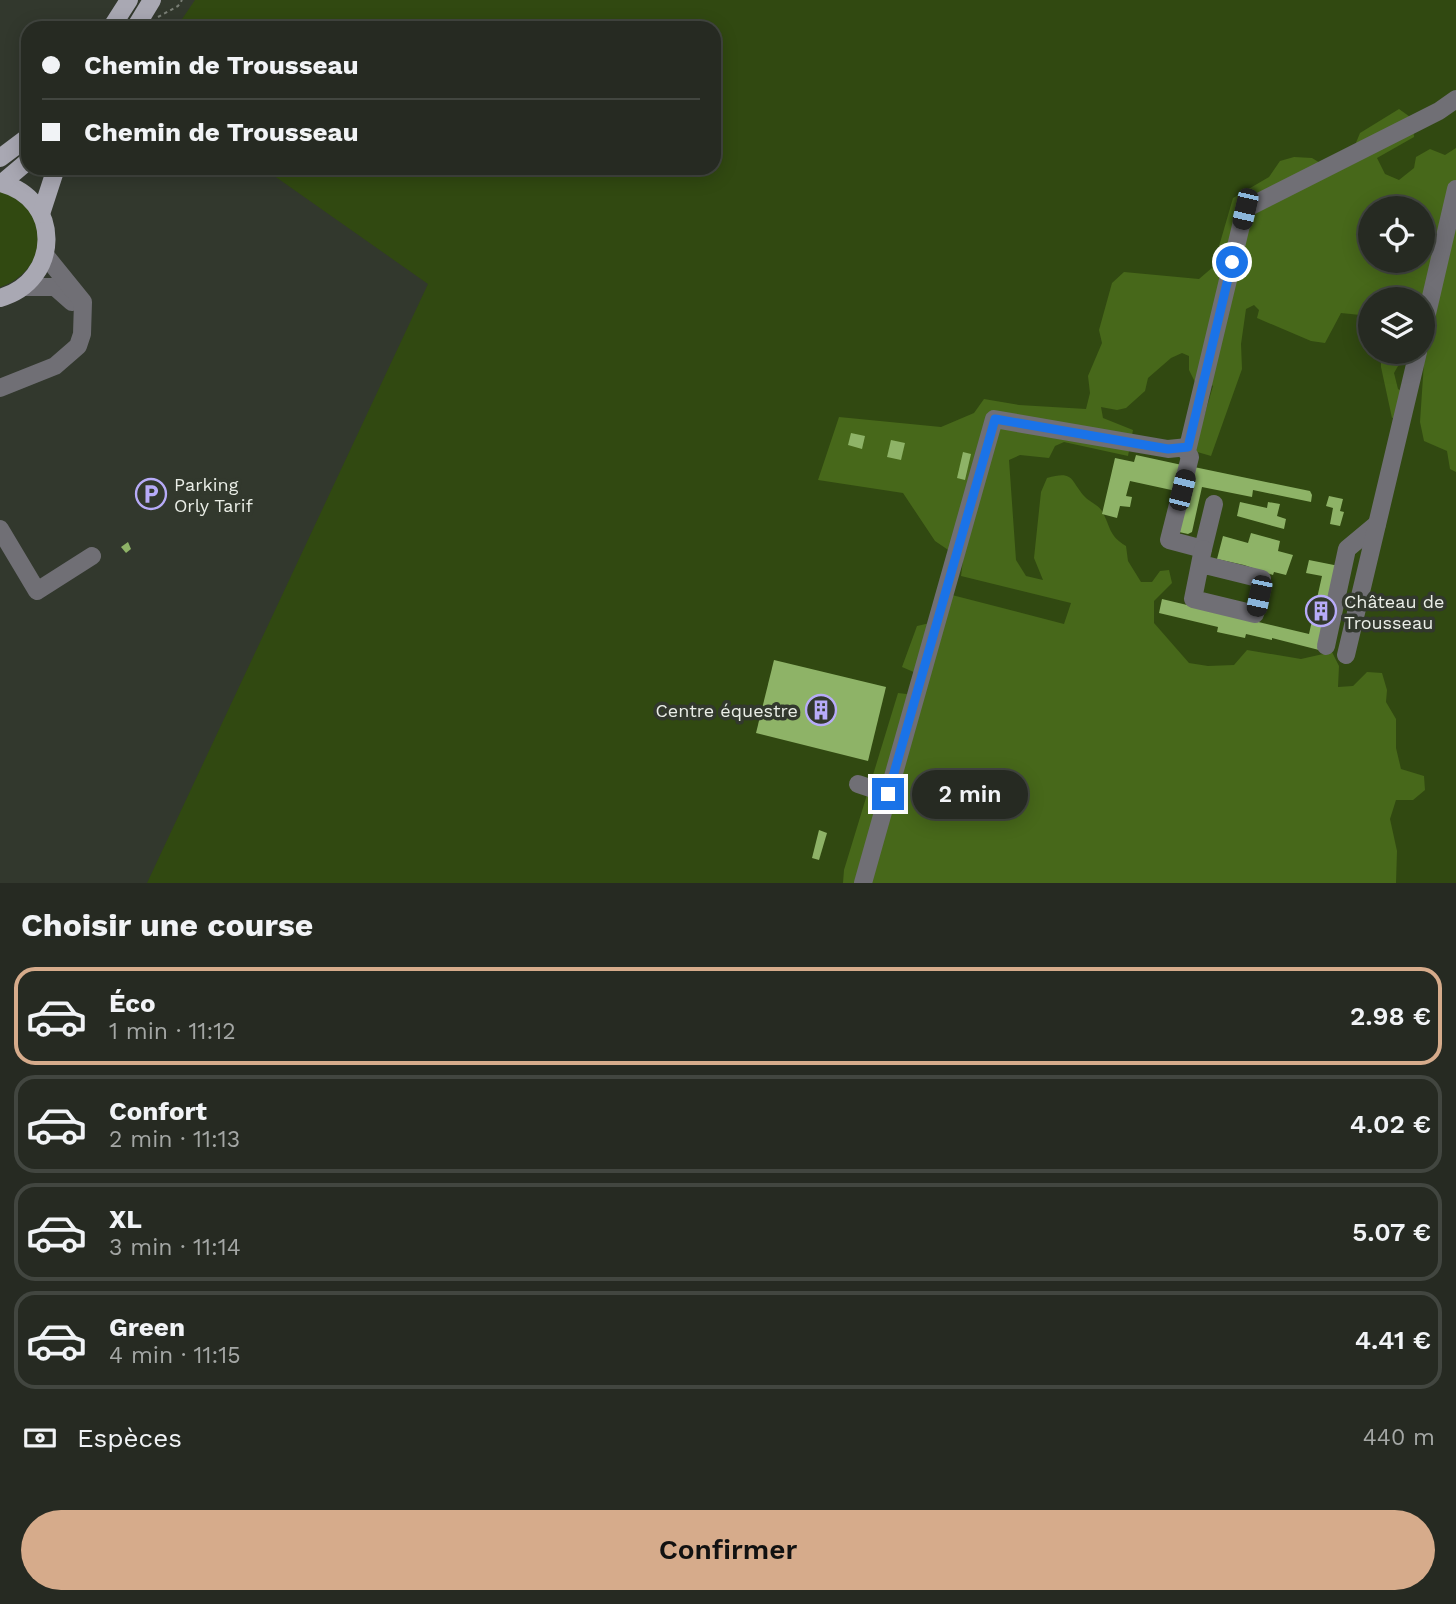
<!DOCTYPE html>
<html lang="fr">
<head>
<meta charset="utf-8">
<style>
  :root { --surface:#262a22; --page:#32362f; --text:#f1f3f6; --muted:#a4a7a5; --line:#424640; --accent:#d6ab8b }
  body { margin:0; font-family:"Work Sans",sans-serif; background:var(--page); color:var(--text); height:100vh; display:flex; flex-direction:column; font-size:26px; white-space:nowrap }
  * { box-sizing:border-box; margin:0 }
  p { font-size:23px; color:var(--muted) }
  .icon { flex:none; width:38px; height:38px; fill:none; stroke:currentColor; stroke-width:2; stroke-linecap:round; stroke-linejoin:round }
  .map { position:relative; height:883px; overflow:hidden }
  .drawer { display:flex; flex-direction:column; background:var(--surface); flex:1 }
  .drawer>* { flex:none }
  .top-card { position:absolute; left:21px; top:21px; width:700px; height:154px; border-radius:21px; box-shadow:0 4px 18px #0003,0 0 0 2px var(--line); display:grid; align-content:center; height:154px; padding:0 21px; background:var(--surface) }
  .fabs { position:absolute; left:1358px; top:196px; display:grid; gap:14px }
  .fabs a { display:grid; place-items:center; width:77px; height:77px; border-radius:50%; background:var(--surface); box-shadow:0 4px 18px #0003,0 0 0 2px var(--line); font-size:35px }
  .end { position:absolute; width:32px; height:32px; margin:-16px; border:9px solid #1a73e8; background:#fff; box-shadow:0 0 0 4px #fff }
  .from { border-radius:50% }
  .bubble { position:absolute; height:49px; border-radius:24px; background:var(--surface); box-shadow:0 4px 18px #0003,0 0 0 2px var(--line); font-size:23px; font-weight:600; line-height:49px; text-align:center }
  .car { position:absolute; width:21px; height:42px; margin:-21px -10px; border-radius:9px; box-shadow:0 0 5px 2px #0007; background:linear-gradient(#222 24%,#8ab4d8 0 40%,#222 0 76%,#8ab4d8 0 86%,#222 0) }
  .top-card b { display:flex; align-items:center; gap:24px; height:66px; font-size:26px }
  .top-card b+b { border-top:2px solid var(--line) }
  .top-card i { width:18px; height:18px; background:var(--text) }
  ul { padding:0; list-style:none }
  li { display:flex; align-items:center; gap:21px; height:98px; margin:0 14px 10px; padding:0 7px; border:4px solid var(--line); border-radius:21px }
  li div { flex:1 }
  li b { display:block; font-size:26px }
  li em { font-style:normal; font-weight:600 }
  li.active { border-color:var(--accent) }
  li>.icon { width:63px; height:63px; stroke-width:1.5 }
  h2 { padding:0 21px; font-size:32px; line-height:84px }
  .pay { display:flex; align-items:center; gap:18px; height:77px; padding:0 21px; font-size:26px }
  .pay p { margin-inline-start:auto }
  .action { display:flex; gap:14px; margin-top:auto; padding:14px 21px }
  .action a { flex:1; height:80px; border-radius:42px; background:var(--accent); color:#111; font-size:28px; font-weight:600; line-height:80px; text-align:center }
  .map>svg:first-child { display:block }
</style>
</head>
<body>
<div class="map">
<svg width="1456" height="883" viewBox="0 0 1456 883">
  <rect width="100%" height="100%" fill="#32382d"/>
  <g fill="#314911" fill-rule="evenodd">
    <path d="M 195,0 L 1456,0 L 1456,883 L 147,883 L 428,284 L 263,168 L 714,168 L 714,28 L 176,28 ZM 1370,208 L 1423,208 L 1423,261 L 1370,261 ZM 1370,299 L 1423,299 L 1423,352 L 1370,352 Z"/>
    <path d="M 0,190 C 8,192 12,196 19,201 C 23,205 28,208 32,212 C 54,240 29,279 0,287 Z"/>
  </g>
  <g fill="#47681a" fill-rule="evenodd">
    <path d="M 1399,109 L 1413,119 L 1414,137 L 1377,158 L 1385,174 L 1399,180 L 1414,168 L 1416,157 L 1430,149 L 1445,155 L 1456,148 L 1456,472 L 1450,469 L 1447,451 L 1424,441 L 1420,422 L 1424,362 L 1423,299 L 1370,299 L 1370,316 L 1341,313 L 1325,343 L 1311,341 L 1257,318 L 1259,310 L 1254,305 L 1246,309 L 1241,344 L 1242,369 L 1211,456 L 1194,451 L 1213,386 L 1207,382 L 1195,382 L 1189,370 L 1189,356 L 1182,353 L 1171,358 L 1148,378 L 1145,391 L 1126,408 L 1117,410 L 1101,407 L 1103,418 L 1133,430 L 1128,456 L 1064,442 L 1055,446 L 1049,458 L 1020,455 L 1009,460 L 1016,560 L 1026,576 L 1043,580 L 1034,558 L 1041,492 L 1047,478 C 1075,470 1070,481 1085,497 C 1090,502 1098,505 1102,511 C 1111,527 1108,535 1126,546 L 1128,561 L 1141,582 L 1152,582 L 1160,571 L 1169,570 L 1172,583 L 1154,601 L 1154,623 L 1189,663 L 1208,666 L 1234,665 L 1247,650 L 1301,659 L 1332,652 L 1339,666 L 1338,687 L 1353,686 L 1367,672 L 1382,673 L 1387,690 L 1386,702 L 1396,719 L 1396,748 L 1401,769 L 1424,776 L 1425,790 L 1413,800 L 1396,800 L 1390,819 L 1397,851 L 1396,883 L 843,883 L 844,870 L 898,693 L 915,695 L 923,676 L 902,667 L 917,626 L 930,623 L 952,595 L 1064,624 L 1071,603 L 961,576 L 963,560 L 935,541 L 903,493 L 818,480 L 839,417 L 941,427 L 974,413 L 984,399 L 1019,405 L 1086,409 L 1090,393 L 1088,376 L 1102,343 L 1099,330 L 1112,283 L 1124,272 L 1199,279 L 1213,267 L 1233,198 L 1269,177 L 1280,161 L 1294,157 L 1312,158 L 1330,169 L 1353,150 L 1360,133 ZM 1370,208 L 1423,208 L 1423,261 L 1370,261 Z"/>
    <polygon points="1381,352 1406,352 1394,373 1398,389 1408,395 1405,415 1392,418 1381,367"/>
  </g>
  <g fill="#8eb367">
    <polygon points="851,433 865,436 862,449 848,445"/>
    <polygon points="891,440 905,443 901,460 887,457"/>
    <polygon points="963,452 971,454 965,480 957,478"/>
    <polygon points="1136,455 1182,465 1176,491 1130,481 1126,496 1132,497 1130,507 1120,506 1117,518 1102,514 1115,458 1134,462"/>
    <polygon points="1194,467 1310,491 1312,495 1311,502 1253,490 1252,497 1202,487 1192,532 1188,534 1179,532"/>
    <polygon points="1329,496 1343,499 1340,511 1344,512 1340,526 1330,524 1333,508 1326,506"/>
    <polygon points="1240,502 1267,508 1268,502 1280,504 1277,516 1286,519 1284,529 1237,516"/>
    <polygon points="1251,533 1280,541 1278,551 1293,555 1286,575 1274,572 1273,575 1244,565 1217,559 1223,536 1248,543"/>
    <polygon points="128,542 131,549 126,553 121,547"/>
    <polygon points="1309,560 1339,566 1319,650 1272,638 1272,640 1246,634 1245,638 1217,632 1218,627 1159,613 1162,599 1309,634 1322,576 1306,573"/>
    <polygon points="774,660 886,687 868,761 756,733"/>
    <polygon points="819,830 827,833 819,860 812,858"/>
  </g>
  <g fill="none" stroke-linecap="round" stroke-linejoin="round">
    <polyline stroke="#7a7f76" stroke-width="2" stroke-dasharray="3.5 3.5" stroke-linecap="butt" points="158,17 178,6 182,0"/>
    <g stroke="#706f75" stroke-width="18">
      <polyline points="25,287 55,287 72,302"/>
      <polyline points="1423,331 1456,189"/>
      <polyline points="0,388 55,366 78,346 82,334 83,302 45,255"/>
      <polyline points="1184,447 1190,457 1169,540 1203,549 1214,504"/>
      <polyline points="0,529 37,591 92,556"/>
      <polyline points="1201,564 1262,579 1255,614 1193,599 1203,549"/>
      <polyline points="1326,646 1347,549 1377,524"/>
      <polyline points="1346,655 1418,352"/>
      <polyline points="858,784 888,794"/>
      <polyline points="863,883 994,419 1168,449 1188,447 1245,209 1439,111 1456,99"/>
    </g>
    <g stroke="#a9a8b3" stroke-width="18">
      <polyline points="111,28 129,0"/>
      <polyline points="135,28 152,0"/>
      <polyline points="0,158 28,137"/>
      <path d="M 0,183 C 63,198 61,281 0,298"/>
      <polyline points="2,183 28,161"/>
      <polyline points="41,214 56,168"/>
    </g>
  </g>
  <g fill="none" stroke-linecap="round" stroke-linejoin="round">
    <polyline stroke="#1a73e8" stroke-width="9" points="888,794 995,419 1168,449 1188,447 1232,262"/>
  </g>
  <defs>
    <g id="parking-ring" transform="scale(1.575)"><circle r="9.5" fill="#32382d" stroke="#b7abf8" stroke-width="1.5"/><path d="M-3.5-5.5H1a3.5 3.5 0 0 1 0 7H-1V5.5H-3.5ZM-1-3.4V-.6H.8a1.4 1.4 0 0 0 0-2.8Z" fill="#b7abf8"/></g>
    <g id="building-ring" transform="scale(1.575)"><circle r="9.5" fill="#32382d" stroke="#b7abf8" stroke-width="1.5"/><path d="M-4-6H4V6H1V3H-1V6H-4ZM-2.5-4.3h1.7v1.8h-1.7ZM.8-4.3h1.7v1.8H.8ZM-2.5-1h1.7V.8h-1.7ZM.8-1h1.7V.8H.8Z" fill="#b7abf8"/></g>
  </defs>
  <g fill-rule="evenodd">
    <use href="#parking-ring" x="151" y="494"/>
    <use href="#building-ring" x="1321" y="611"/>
    <use href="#building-ring" x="821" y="710"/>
  </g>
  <g text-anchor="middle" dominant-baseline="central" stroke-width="7" stroke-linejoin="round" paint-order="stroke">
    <g font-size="18" fill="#eaeee7" stroke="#32382d" text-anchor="start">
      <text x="174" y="484">Parking<tspan x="174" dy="21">Orly Tarif</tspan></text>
      <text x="1344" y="601">Château de<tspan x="1344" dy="21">Trousseau</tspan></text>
      <text x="798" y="710" text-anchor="end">Centre équestre</text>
    </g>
  </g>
</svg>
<div class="fabs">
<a><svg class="icon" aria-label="locate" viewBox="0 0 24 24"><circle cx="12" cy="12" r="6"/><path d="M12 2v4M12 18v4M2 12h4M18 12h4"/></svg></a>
<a><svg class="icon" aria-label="layers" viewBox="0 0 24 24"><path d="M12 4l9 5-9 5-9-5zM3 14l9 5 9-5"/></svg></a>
</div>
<i class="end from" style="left:1232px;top:262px"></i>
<i class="end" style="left:888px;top:794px"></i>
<div class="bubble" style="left:912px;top:770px;width:116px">2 min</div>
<i class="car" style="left:1245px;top:209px;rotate:193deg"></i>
<i class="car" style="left:1182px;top:490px;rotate:14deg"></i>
<i class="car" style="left:1259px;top:596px;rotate:192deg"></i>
<div class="top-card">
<b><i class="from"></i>Chemin de Trousseau</b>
<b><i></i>Chemin de Trousseau</b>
</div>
</div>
<section class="drawer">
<h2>Choisir une course</h2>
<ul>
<li class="active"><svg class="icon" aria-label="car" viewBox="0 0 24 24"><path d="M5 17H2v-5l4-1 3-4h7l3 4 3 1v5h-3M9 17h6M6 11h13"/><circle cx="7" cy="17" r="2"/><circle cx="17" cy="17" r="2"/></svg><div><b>Éco</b><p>1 min · 11:12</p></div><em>2.98 €</em></li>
<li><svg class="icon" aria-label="car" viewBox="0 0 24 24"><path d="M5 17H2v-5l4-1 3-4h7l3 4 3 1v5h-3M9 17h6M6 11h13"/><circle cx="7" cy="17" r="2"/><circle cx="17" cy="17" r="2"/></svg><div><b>Confort</b><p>2 min · 11:13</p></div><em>4.02 €</em></li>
<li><svg class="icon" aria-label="car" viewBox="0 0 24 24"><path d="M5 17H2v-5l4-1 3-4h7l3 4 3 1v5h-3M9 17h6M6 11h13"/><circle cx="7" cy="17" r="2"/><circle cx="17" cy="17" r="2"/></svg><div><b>XL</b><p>3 min · 11:14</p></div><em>5.07 €</em></li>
<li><svg class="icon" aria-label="car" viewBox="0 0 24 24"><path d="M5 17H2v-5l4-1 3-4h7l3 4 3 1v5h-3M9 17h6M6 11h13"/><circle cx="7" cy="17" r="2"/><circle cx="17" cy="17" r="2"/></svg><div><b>Green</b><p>4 min · 11:15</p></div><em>4.41 €</em></li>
</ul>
<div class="pay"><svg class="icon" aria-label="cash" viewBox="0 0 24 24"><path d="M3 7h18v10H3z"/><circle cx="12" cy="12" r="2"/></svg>Espèces<p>440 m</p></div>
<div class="action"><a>Confirmer</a></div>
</section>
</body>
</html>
